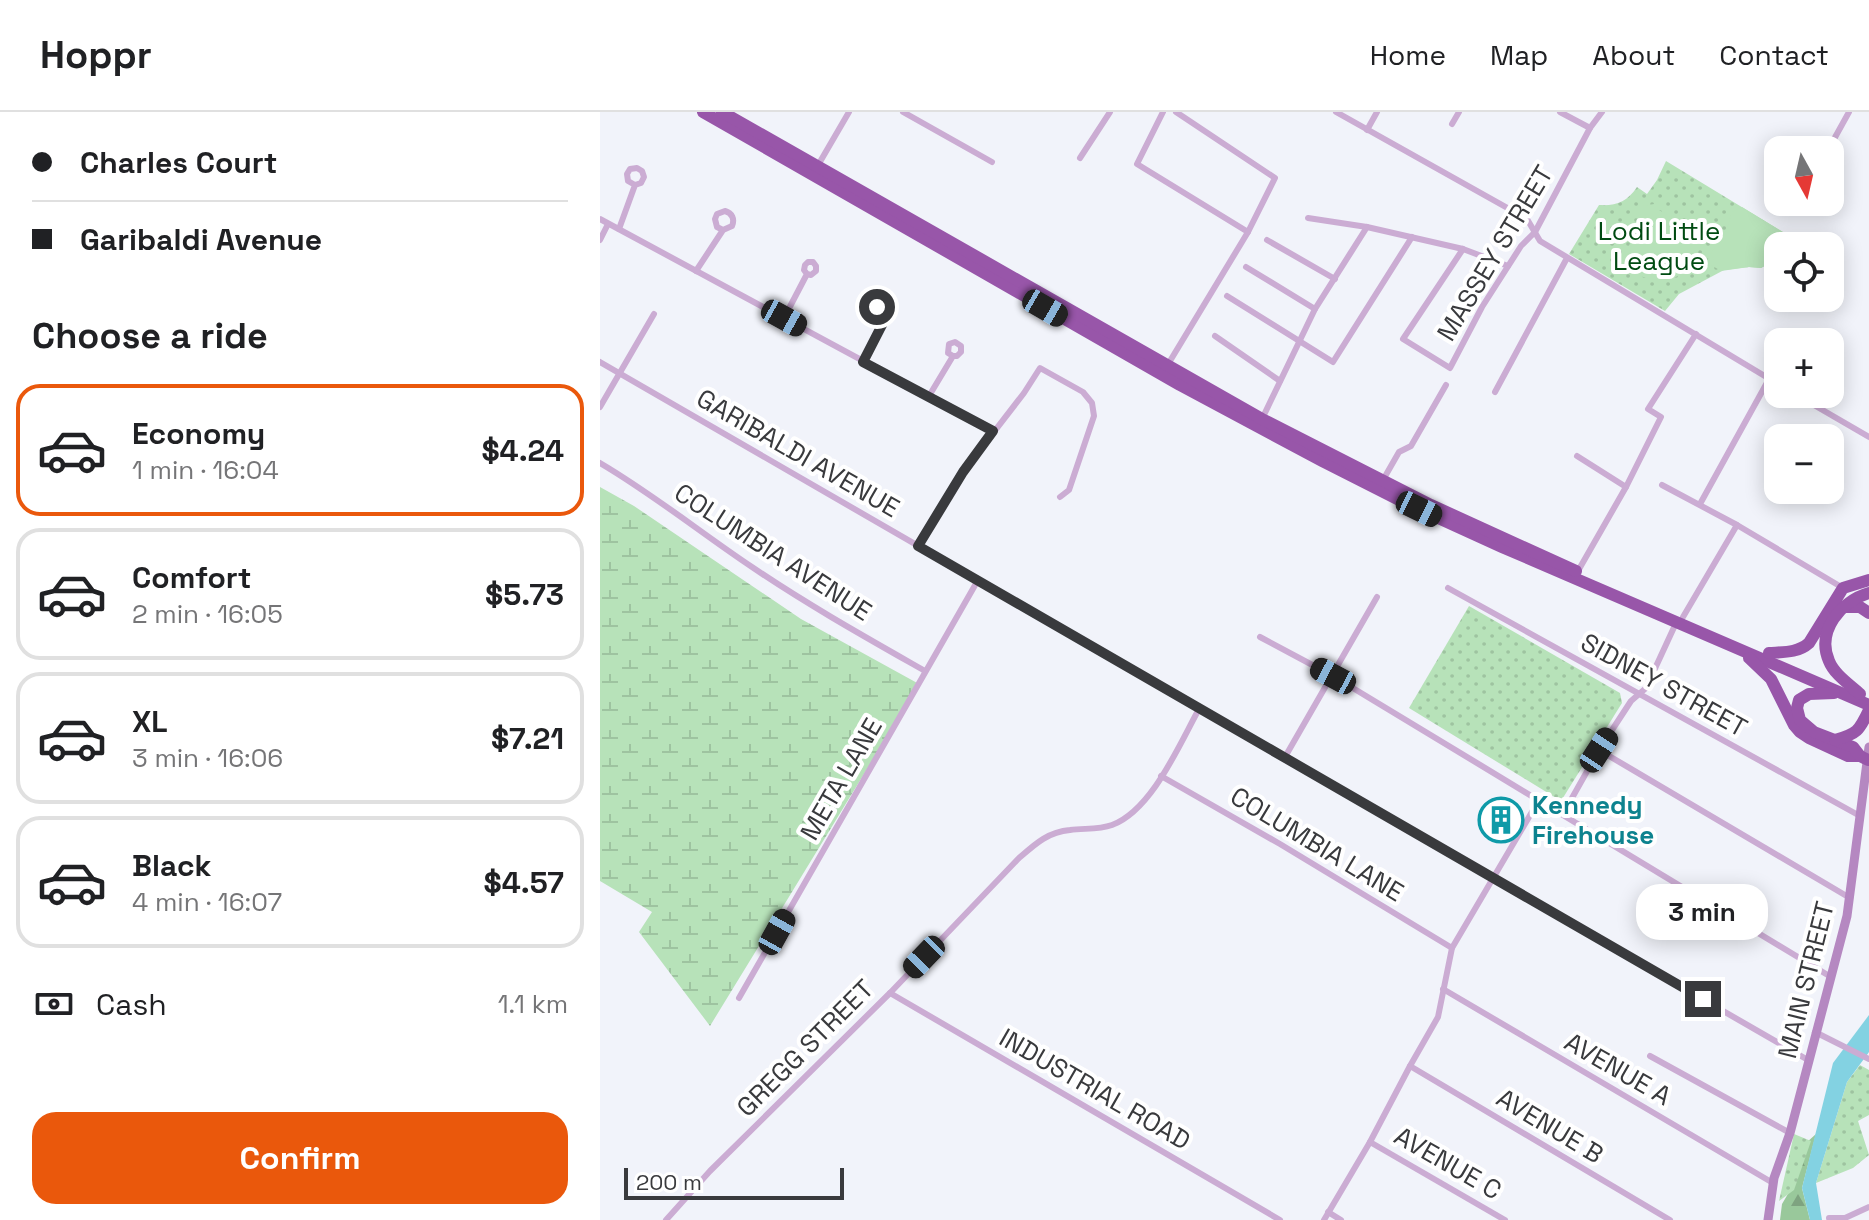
<!DOCTYPE html>
<html lang="en">
<head>
<meta charset="utf-8">
<style>
  :root { --surface:#fff; --page:#f6f6f6; --text:#202124; --muted:#757577; --line:#e0e0e0; --accent:#ea580c }
  body { margin:0; font-family:"Space Grotesk",sans-serif; background:var(--page); color:var(--text); height:100vh; display:flex; flex-direction:column; font-size:30px; white-space:nowrap }
  * { box-sizing:border-box; margin:0 }
  p { font-size:26px; color:var(--muted) }
  .icon { flex:none; width:44px; height:44px; fill:none; stroke:currentColor; stroke-width:2; stroke-linecap:round; stroke-linejoin:round }
  .map { position:relative; flex:1; overflow:hidden }
  .drawer { display:flex; flex-direction:column; background:var(--surface); width:600px }
  .drawer>* { flex:none }
  .banner { display:grid; align-content:center; height:176px; padding:0 32px; background:var(--surface) }
  .needle { width:52px; rotate:172deg }
  .fabs { position:absolute; left:1164px; top:24px; display:grid; gap:16px }
  .fabs a { display:grid; place-items:center; width:80px; height:80px; border-radius:16px; background:var(--surface); box-shadow:0 4px 20px #0003; font-size:40px }
  .scale { position:absolute; left:24px; bottom:20px; width:220px; box-sizing:border-box; padding-left:8px; border:4px solid #393a3d; border-top:0; font-size:22px; line-height:28px; white-space:nowrap; color:#393a3d; -webkit-text-stroke:6px #fff; paint-order:stroke }
  .end { position:absolute; width:36px; height:36px; margin:-18px; border:10px solid #393a3d; background:#fff; box-shadow:0 0 0 4px #fff }
  .from { border-radius:50% }
  .bubble { position:absolute; height:56px; border-radius:24px; background:var(--surface); box-shadow:0 4px 20px #0003; font-size:26px; font-weight:700; line-height:56px; text-align:center }
  .car { position:absolute; width:24px; height:48px; margin:-24px -12px; border-radius:10px; box-shadow:0 0 6px 2px #0007; background:linear-gradient(#222 24%,#8ab4d8 0 40%,#222 0 76%,#8ab4d8 0 86%,#222 0) }
  .banner b { display:flex; align-items:center; gap:28px; height:76px; font-size:30px }
  .banner b+b { border-top:2px solid var(--line) }
  .banner i { width:20px; height:20px; background:var(--text) }
  ul { padding:0; list-style:none }
  li { display:flex; align-items:center; gap:24px; height:132px; margin:0 16px 12px; padding:0 16px; border:4px solid var(--line); border-radius:24px }
  li div { flex:1 }
  li b { display:block; font-size:30px }
  li em { font-style:normal; font-weight:700 }
  li.current { border-color:var(--accent) }
  li>.icon { width:72px; height:72px; stroke-width:1.5 }
  h2 { padding:0 32px; font-size:36px; line-height:96px }
  .pay { display:flex; align-items:center; gap:20px; height:88px; padding:0 32px; font-size:30px }
  .pay p { margin-inline-start:auto }
  .cta { display:flex; gap:16px; margin-top:auto; padding:16px 32px }
  .cta a { flex:1; height:92px; border-radius:24px; background:var(--accent); color:#fff; font-size:32px; font-weight:700; line-height:92px; text-align:center }
  header { display:flex; align-items:center; gap:48px; box-sizing:border-box; height:112px; padding:0 40px; background:var(--surface); border-bottom:2px solid var(--line) }
  header strong { font-size:38px }
  nav { display:flex; gap:44px; margin-inline-start:auto; font-size:28px }
  main { display:flex; flex:1; min-height:0 }
  .map>svg:first-child { display:block }
</style>
</head>
<body>
<header>
<strong>Hoppr</strong>
<nav><a>Home</a><a>Map</a><a>About</a><a>Contact</a></nav>
</header>
<main>
<section class="drawer">
<div class="banner">
<b><i class="from"></i>Charles Court</b>
<b><i></i>Garibaldi Avenue</b>
</div>
<h2>Choose a ride</h2>
<ul>
<li class="current"><svg class="icon" aria-label="car" viewBox="0 0 24 24"><path d="M5 17H2v-5l4-1 3-4h7l3 4 3 1v5h-3M9 17h6M6 11h13"/><circle cx="7" cy="17" r="2"/><circle cx="17" cy="17" r="2"/></svg><div><b>Economy</b><p>1 min · 16:04</p></div><em>$4.24</em></li>
<li><svg class="icon" aria-label="car" viewBox="0 0 24 24"><path d="M5 17H2v-5l4-1 3-4h7l3 4 3 1v5h-3M9 17h6M6 11h13"/><circle cx="7" cy="17" r="2"/><circle cx="17" cy="17" r="2"/></svg><div><b>Comfort</b><p>2 min · 16:05</p></div><em>$5.73</em></li>
<li><svg class="icon" aria-label="car" viewBox="0 0 24 24"><path d="M5 17H2v-5l4-1 3-4h7l3 4 3 1v5h-3M9 17h6M6 11h13"/><circle cx="7" cy="17" r="2"/><circle cx="17" cy="17" r="2"/></svg><div><b>XL</b><p>3 min · 16:06</p></div><em>$7.21</em></li>
<li><svg class="icon" aria-label="car" viewBox="0 0 24 24"><path d="M5 17H2v-5l4-1 3-4h7l3 4 3 1v5h-3M9 17h6M6 11h13"/><circle cx="7" cy="17" r="2"/><circle cx="17" cy="17" r="2"/></svg><div><b>Black</b><p>4 min · 16:07</p></div><em>$4.57</em></li>
</ul>
<div class="pay"><svg class="icon" aria-label="cash" viewBox="0 0 24 24"><path d="M3 7h18v10H3z"/><circle cx="12" cy="12" r="2"/></svg>Cash<p>1.1 km</p></div>
<div class="cta"><a>Confirm</a></div>
</section>
<div class="map">
<svg width="1269" height="1108" viewBox="0 0 1269 1108">
  <defs>
    <pattern id="forest-firs" width="22" height="20" patternUnits="userSpaceOnUse" patternTransform="scale(2)"><rect width="22" height="20" fill="#99c89b"/><path d="M5 1l3.5 6h-7zM16 11l3.5 6h-7z" fill="#7ea380"/></pattern>
    <pattern id="wetland-marsh" width="20" height="14" patternUnits="userSpaceOnUse" patternTransform="scale(2)"><rect width="20" height="14" fill="#b7e2b9"/><path d="M1 5h8M5 5V1M11 12h8M15 12V8" fill="none" stroke="#9ec3a0"/></pattern>
    <pattern id="park-dots" width="8" height="8" patternUnits="userSpaceOnUse" patternTransform="scale(2)"><rect width="8" height="8" fill="#b7e2b9"/><path d="M2 2h.1M6 6h.1" fill="none" stroke="#9ec3a0" stroke-width="1.8" stroke-linecap="round"/></pattern>
  </defs>
  <rect width="100%" height="100%" fill="#f1f3fa"/>
  <polygon fill="url(#forest-firs)" points="1216,1022 1202,1076 1210,1108 1180,1108 1182,1092 1192,1075 1206,1031"/>
  <polygon fill="url(#wetland-marsh)" points="0,375 34,394 201,507 319,572 110,914 39,820 52,800 0,769"/>
  <g fill="url(#park-dots)">
    <path d="M 1066,49 L 1191,125 L 1187,134 L 1178,134 L 1178,146 L 1161,156 L 1149,155 L 1124,158 L 1079,182 L 1065,199 L 969,142 L 999,93 C 1016,94 1027,90 1037,75 L 1047,82 L 1057,68 Z"/>
    <polygon points="869,494 1020,581 1022,591 961,689 809,596"/>
    <polygon points="1260,953 1269,958 1269,1003 1258,1009 1269,1043 1253,1056 1216,1071 1247,970"/>
    <polygon points="1194,1022 1211,1029 1194,1078 1179,1089"/>
  </g>
  <g fill="#b7e2b9">
    <path d="M 1054,92 L 1059,98 L 1080,110 L 1096,123 L 1094,127 L 1101,132 C 1087,175 1056,175 1021,155 L 1042,100 L 1042,94 Z"/>
    <polygon points="1142,95 1191,125 1187,134 1178,134 1178,146 1161,156 1149,155 1121,159 1106,150 1127,116 1132,100"/>
  </g>
  <polygon fill="#83d2e2" points="1269,903 1269,940 1247,970 1216,1071 1222,1108 1210,1108 1202,1076 1233,951"/>
  <g fill="none" stroke-linecap="round" stroke-linejoin="round">
    <g stroke="#cbacd3" stroke-width="6">
      <polyline points="303,0 392,50"/>
      <polyline points="563,0 537,52 648,120"/>
      <polyline points="736,0 927,107 940,129 1178,272"/>
      <polyline points="960,0 990,16"/>
      <polyline points="852,12 859,0"/>
      <polyline points="767,18 777,0"/>
      <polyline points="1228,38 1249,0"/>
      <polyline points="480,46 510,0"/>
      <polyline points="217,55 249,0"/>
      <polyline points="1201,94 1203,90"/>
      <polyline points="708,106 767,115 863,137 908,154"/>
      <polyline points="0,107 393,319"/>
      <polyline points="19,117 35,73 41,71 44,65 42,59 37,56 30,57 27,62 28,69 35,73"/>
      <polyline points="0,128 8,112"/>
      <polyline points="667,128 735,167"/>
      <polyline points="863,137 803,227 850,256 882,195 921,134 935,120 990,16 1002,0"/>
      <polyline points="646,155 715,197"/>
      <path d="M 96,159 L 123,118 L 132,114 C 135,107 132,101 125,99 L 117,102 L 115,107 L 117,115 L 123,118"/>
      <polyline points="627,184 733,250 812,125"/>
      <polyline points="184,206 207,162 204,158 205,153 208,150 213,150 216,154 216,159 211,163 207,162"/>
      <polyline points="615,224 680,269"/>
      <polyline points="0,250 1208,948"/>
      <polyline points="263,250 283,211 282,207 288,202 287,196 280,193 276,196 275,202 277,206 282,207"/>
      <polyline points="567,254 648,120 675,66 576,0"/>
      <polyline points="895,280 967,146"/>
      <polyline points="1195,282 1269,325"/>
      <polyline points="329,284 353,244 357,244 361,240 361,234 355,230 349,232 348,241 353,244"/>
      <polyline points="0,295 54,202"/>
      <polyline points="662,307 715,197 767,115"/>
      <polyline points="977,344 1026,375"/>
      <path d="M 0,351 C 53,382 101,421 152,455 C 208,493 267,526 325,559"/>
      <polyline points="783,368 799,340 811,334 846,273"/>
      <polyline points="1062,373 1137,413 1243,476"/>
      <polyline points="1100,392 1169,267"/>
      <polyline points="318,434 363,360 424,281 440,256 483,280 492,291 494,304 469,378 460,385"/>
      <polyline points="978,459 1026,375 1061,305 1048,297 1096,222"/>
      <polyline points="848,476 1260,704"/>
      <polyline points="1083,505 1137,413"/>
      <polyline points="660,525 733,564 1231,865"/>
      <polyline points="999,638 1250,786"/>
      <polyline points="685,645 777,485"/>
      <polyline points="561,664 680,732 852,836"/>
      <polyline points="963,702 999,638 1031,589 1046,576 1076,511"/>
      <polyline points="843,877 1173,1071"/>
      <polyline points="290,881 680,1108"/>
      <polyline points="139,886 378,468"/>
      <polyline points="1215,920 1269,947"/>
      <polyline points="1050,944 1190,1021"/>
      <polyline points="810,954 1070,1108"/>
      <polyline points="770,1030 905,1108"/>
      <polyline points="728,1100 741,1108"/>
      <polyline points="1229,1106 1245,1106 1269,1095"/>
      <path d="M 66,1108 L 110,1059 L 290,881 L 418,747 C 434,733 447,720 470,718 C 484,716 498,718 512,713 C 552,698 579,633 599,597"/>
      <polyline points="724,1108 770,1030 810,954 838,905 852,836 939,688"/>
    </g>
    <polyline stroke="#b588c1" stroke-width="9" points="1168,1108 1174,1066 1190,1021 1247,804 1269,635"/>
    <g stroke="#9856a9" stroke-width="12">
      <polyline points="103,0 580,273 724,350 801,389 902,435 1269,593"/>
      <polyline points="122,0 662,307 831,393 976,459"/>
      <polyline points="1242,495 1260,495 1269,501"/>
      <path d="M 1169,541 C 1183,540 1198,541 1209,531 L 1243,476 L 1269,468"/>
      <polyline points="1149,546 1171,567 1194,613 1200,620 1209,626 1248,644 1260,644 1268,648"/>
      <polyline points="1234,581 1209,582 1199,588 1197,596 1200,608 1214,620 1253,635 1260,644"/>
      <path d="M 1260,582 C 1249,572 1234,562 1229,549 C 1216,519 1241,489 1269,481"/>
      <path d="M 1235,628 C 1257,622 1259,619 1269,598"/>
    </g>
  </g>
  <g fill="none" stroke-linecap="round" stroke-linejoin="round">
    <polyline stroke="#393a3d" stroke-width="10" points="277,195 275,202 277,206 282,207 283,211 263,250 393,319 363,360 318,434 1103,887"/>
  </g>
  <defs>
    <g id="building-ring" transform="scale(2.3)"><circle r="9.5" fill="#fff" stroke="#0f9aa8" stroke-width="1.5"/><path d="M-4-6H4V6H1V3H-1V6H-4ZM-2.5-4.3h1.7v1.8h-1.7ZM.8-4.3h1.7v1.8H.8ZM-2.5-1h1.7V.8h-1.7ZM.8-1h1.7V.8H.8Z" fill="#0f9aa8"/></g>
  </defs>
  <g fill-rule="evenodd">
    <use href="#building-ring" x="901" y="708"/>
  </g>
  <g text-anchor="middle" dominant-baseline="central" stroke-width="8" stroke-linejoin="round" paint-order="stroke">
    <g font-size="26" fill="#004b12" stroke="#fff">
      <text x="1059" y="119">Lodi Little<tspan x="1059" dy="30">League</tspan></text>
    </g>
    <g font-size="26" fill="#393a3d" stroke="#fff">
      <text transform="translate(895 141) rotate(-59)">MASSEY STREET</text>
      <text transform="translate(198 341) rotate(30)">GARIBALDI AVENUE</text>
      <text transform="translate(173 440) rotate(33)">COLUMBIA AVENUE</text>
      <text transform="translate(1064 573) rotate(29)">SIDNEY STREET</text>
      <text transform="translate(241 667) rotate(-60)">META LANE</text>
      <text transform="translate(717 732) rotate(31)">COLUMBIA LANE</text>
      <text transform="translate(1206 868) rotate(-76)">MAIN STREET</text>
      <text transform="translate(205 936) rotate(-45)">GREGG STREET</text>
      <text transform="translate(1018 957) rotate(30)">AVENUE A</text>
      <text transform="translate(495 977) rotate(30)">INDUSTRIAL ROAD</text>
      <text transform="translate(950 1014) rotate(31)">AVENUE B</text>
      <text transform="translate(848 1051) rotate(30)">AVENUE C</text>
    </g>
    <g font-size="26" font-weight="bold" fill="#0d838f" stroke="#fff" text-anchor="start">
      <text x="932" y="693">Kennedy<tspan x="932" dy="30">Firehouse</tspan></text>
    </g>
  </g>
</svg>
<div class="fabs">
<a><svg class="needle" viewBox="-14 -14 28 28"><path d="M0-13l5 13h-10z" fill="#e53935"/><path d="M0 13l5-13h-10z" fill="#757577"/></svg></a>
<a><svg class="icon" aria-label="locate" viewBox="0 0 24 24"><circle cx="12" cy="12" r="6"/><path d="M12 2v4M12 18v4M2 12h4M18 12h4"/></svg></a>
<a>+</a>
<a>−</a>
</div>
<div class="scale">200 m</div>
<i class="end from" style="left:277px;top:195px"></i>
<i class="end" style="left:1103px;top:887px"></i>
<div class="bubble" style="left:1036px;top:772px;width:132px">3 min</div>
<i class="car" style="left:445px;top:196px;rotate:120deg"></i>
<i class="car" style="left:184px;top:206px;rotate:119deg"></i>
<i class="car" style="left:819px;top:397px;rotate:116deg"></i>
<i class="car" style="left:733px;top:564px;rotate:298deg"></i>
<i class="car" style="left:999px;top:638px;rotate:33deg"></i>
<i class="car" style="left:177px;top:820px;rotate:29deg"></i>
<i class="car" style="left:324px;top:845px;rotate:224deg"></i>
</div>
</main>
</body>
</html>
